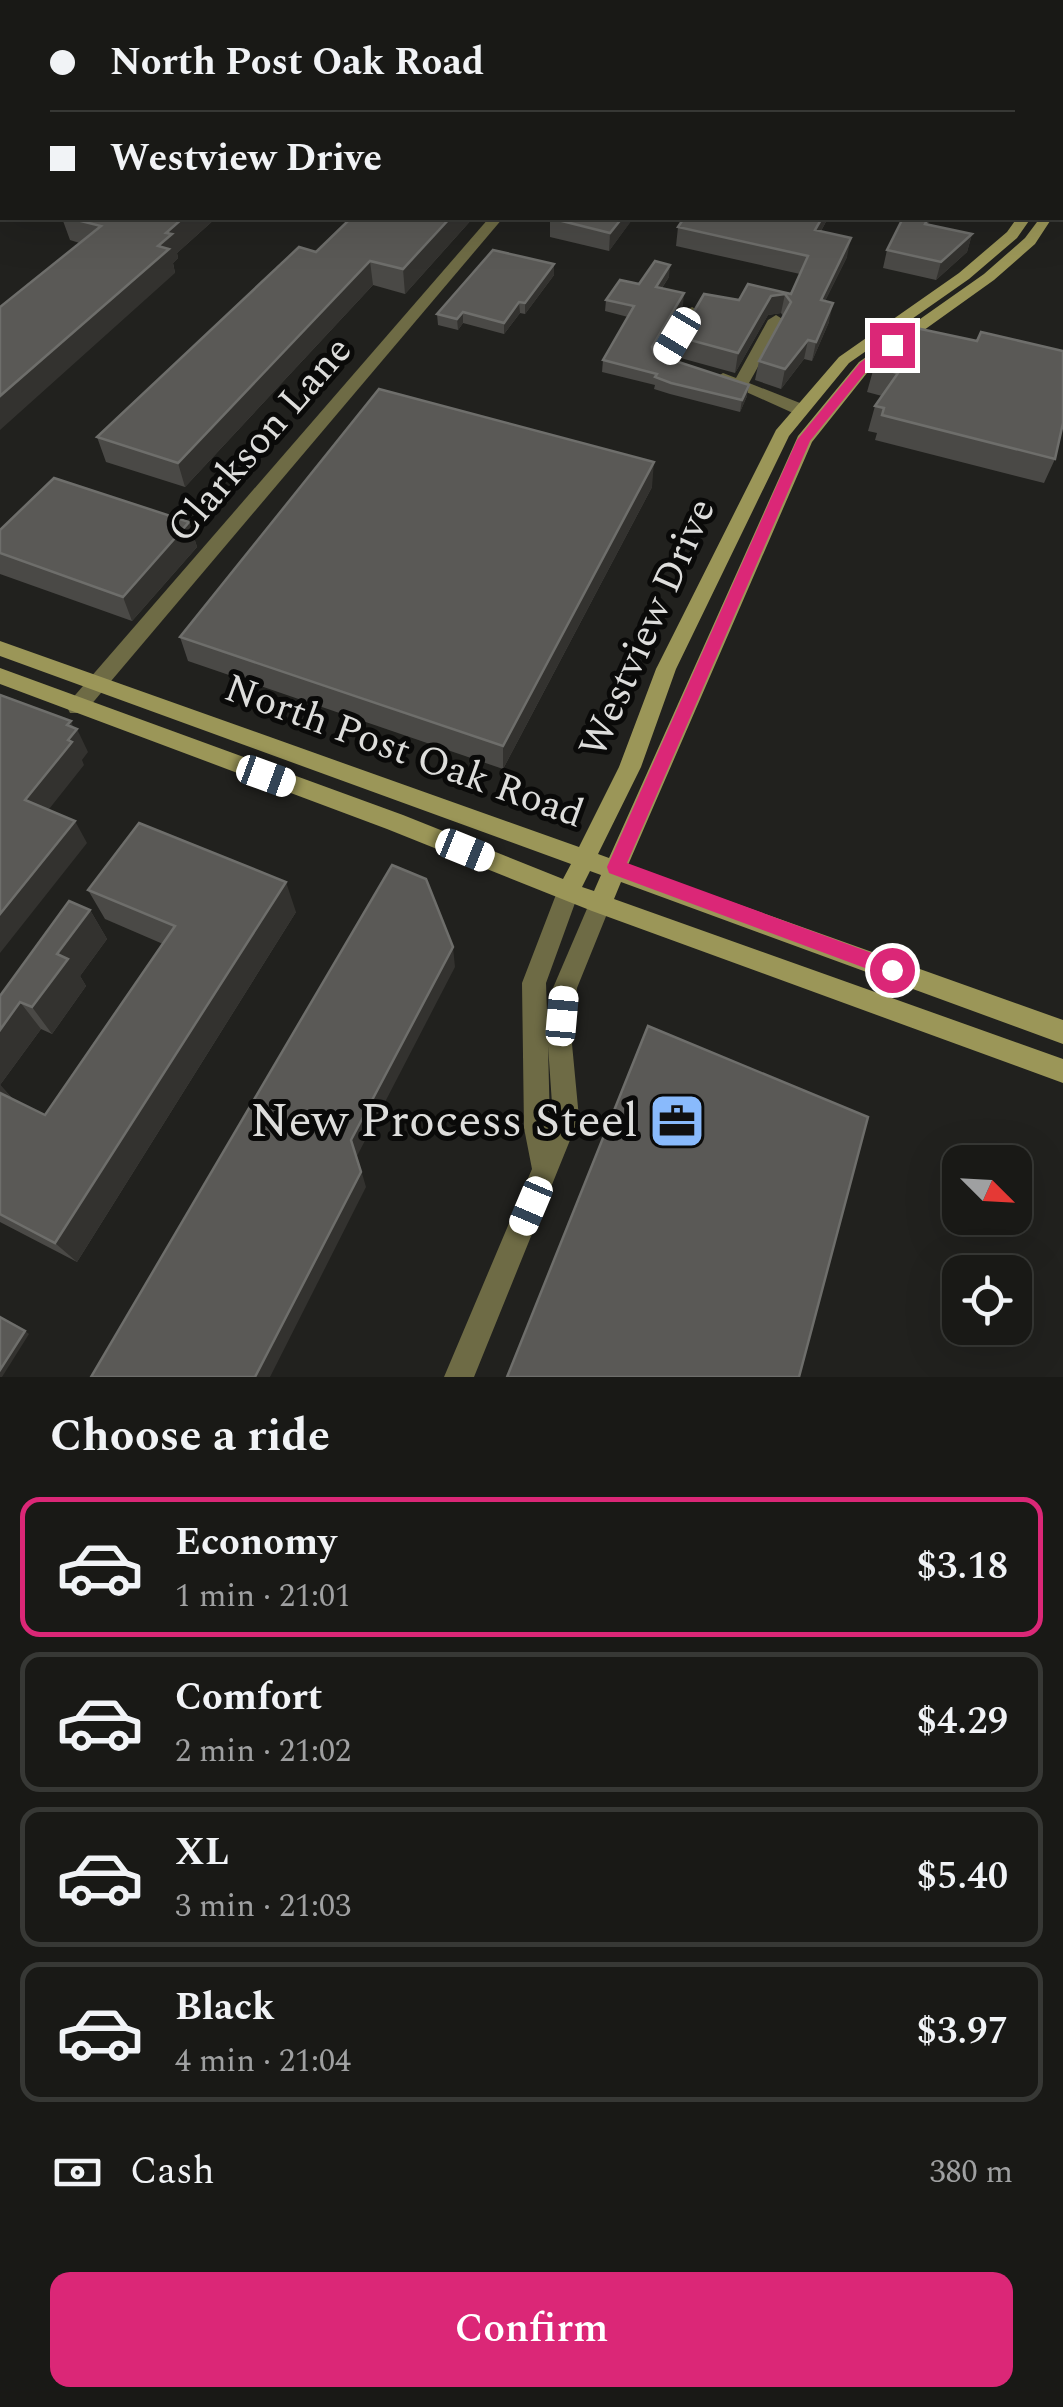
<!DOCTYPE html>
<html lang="en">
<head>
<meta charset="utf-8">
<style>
  :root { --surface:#191916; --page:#22221f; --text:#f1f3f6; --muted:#9fa0a1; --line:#373835; --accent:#db2777 }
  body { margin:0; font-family:Spectral,serif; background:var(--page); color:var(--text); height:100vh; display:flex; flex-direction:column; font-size:38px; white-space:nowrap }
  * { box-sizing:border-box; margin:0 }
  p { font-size:32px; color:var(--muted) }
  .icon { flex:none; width:55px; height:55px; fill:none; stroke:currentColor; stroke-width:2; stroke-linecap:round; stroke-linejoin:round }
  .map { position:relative; height:1377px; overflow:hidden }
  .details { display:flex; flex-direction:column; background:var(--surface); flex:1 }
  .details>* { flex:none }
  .banner { position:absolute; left:0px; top:0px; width:1065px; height:220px; box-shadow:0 10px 40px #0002,0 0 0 2px var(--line); display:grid; align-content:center; height:220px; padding:0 50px; background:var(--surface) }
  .needle { width:65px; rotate:114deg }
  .fabs { position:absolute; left:942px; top:1145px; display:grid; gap:20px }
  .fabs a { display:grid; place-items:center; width:90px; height:90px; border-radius:20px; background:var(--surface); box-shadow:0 10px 40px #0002,0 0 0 2px var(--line); font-size:50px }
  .end { position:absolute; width:45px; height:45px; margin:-22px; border:12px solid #db2777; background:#fff; box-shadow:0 0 0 5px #fff }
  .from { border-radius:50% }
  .car { position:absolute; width:30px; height:60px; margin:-30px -15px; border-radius:12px; box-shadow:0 0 8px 2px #0007; background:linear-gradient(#fff 24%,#345 0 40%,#fff 0 76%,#345 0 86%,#fff 0) }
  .banner b { display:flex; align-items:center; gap:35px; height:95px; font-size:38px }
  .banner b+b { border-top:2px solid var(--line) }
  .banner i { width:25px; height:25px; background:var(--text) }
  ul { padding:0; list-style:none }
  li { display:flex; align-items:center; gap:30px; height:140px; margin:0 20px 15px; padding:0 30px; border:5px solid var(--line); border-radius:20px }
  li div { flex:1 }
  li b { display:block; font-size:38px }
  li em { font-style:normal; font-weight:600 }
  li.current { border-color:var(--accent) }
  li>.icon { width:90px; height:90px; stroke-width:1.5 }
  h2 { padding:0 50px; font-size:45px; line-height:120px }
  .pay { display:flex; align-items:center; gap:25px; height:110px; padding:0 50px; font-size:38px }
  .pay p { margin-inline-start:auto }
  .cta { display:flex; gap:20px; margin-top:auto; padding:20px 50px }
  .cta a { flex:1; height:115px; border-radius:20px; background:var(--accent); color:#fff; font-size:40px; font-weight:600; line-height:115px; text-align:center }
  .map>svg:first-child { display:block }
</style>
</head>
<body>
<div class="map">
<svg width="1063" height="1377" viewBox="0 0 1063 1377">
  <rect width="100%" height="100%" fill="#21211e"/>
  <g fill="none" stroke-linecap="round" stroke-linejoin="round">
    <polyline stroke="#424b63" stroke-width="4" points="67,0 79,2"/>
    <g fill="#6e6b45" fill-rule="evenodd">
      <rect x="1062" y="62" width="1" height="6"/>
      <polygon points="489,218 503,218 84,713 70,713 67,707 70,701"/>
      <polygon points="692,307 699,311 671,359 693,367 685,372 656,364 654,361 685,311"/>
      <polygon points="776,315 784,320 749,383 805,405 805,413 793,413 715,378 723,373 736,378 768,320"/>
      <path d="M 568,882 L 576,885 L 579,892 L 546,983 L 548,1043 L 553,988 L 592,897 L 600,894 L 608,897 L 611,904 L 577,988 L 572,1044 L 579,1118 L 474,1377 L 444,1377 L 532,1169 L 524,1128 L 522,983 L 557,892 L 560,885 ZM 548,1046 L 553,1118 L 550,1125 Z"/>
    </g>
    <g fill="#9b9658" fill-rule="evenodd">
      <polygon points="1063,132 1063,141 1062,141 1062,132"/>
      <polygon points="1063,185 1063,194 1062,194 1062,185"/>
      <path d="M 1017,218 L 1031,218 L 1017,238 L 969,279 L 849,363 L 789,436 L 676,669 L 641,767 L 598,854 L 609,858 L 798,436 L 859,362 L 984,274 L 1025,238 L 1040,218 L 1052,218 L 1035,244 L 994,280 L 871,368 L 812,442 L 628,865 L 1063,1020 L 1063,1044 L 621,882 L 614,899 L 1063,1059 L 1063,1083 L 592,911 L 387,829 L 0,684 L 0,668 L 403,815 L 563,879 L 571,864 L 0,656 L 0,641 L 579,847 L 619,767 L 656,669 L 776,430 L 839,357 L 959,273 L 1007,232 ZM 590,871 L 601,875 L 594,891 L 582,887 Z"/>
    </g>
  </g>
  <g fill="#4a4946">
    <polygon points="62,218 216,218 177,253 178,258 173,263 175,273 70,240"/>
    <polygon points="473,218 405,294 373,285 185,487 106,462 97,437 316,252"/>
    <polygon points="550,218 633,218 609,251 550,237"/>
    <polygon points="684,218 828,218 821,231 847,257 825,301 829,322 812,361 804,359 781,389 755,380 759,361 783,316 781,313 768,315 735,373 677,357 679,337 739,300 791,294 800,274 676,246 678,227"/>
    <polygon points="903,218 930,218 928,224 972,234 967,252 936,280 883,268 887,250"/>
    <polygon points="554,264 554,275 525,314 520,313 504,334 463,323 458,330 438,325 437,314"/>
    <polygon points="669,277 662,288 683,305 654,354 747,396 740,412 670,394 654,389 655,385 602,372 603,360 628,317 605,311 606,300 639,284"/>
    <polygon points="916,328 1055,459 1044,483 875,440 877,433 868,431 875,406 882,396 867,392 874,367"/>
    <polygon points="652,487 503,769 188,661 180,637"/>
    <polygon points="189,522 197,547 132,621 0,574 0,530"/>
    <polygon points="88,890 296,912 77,1262 0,1222 0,996 90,910 107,939 80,976 86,986 52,1034 41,1029 0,1085 14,1100 45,1115 163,944 105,919"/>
  </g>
  <g fill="#33322f">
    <polygon points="422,0 449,0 446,2 419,2"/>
    <polygon points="646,0 664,0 662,2 644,2"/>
    <polygon points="183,218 216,218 177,253 178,258 173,263 175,273 0,430 0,396 158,246 166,233"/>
    <polygon points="450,218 473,218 405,294 403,269"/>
    <polygon points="622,218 633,218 632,220 609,251 610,233"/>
    <polygon points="822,218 828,218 811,249 815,230"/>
    <polygon points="972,234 967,252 936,280 941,262"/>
    <polygon points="851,238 847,257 816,319 821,300"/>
    <polygon points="370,261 373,285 185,487 178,463"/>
    <polygon points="554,264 554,275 525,314 525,303"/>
    <polygon points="670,265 669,277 655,298 656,287"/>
    <polygon points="684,293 683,305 651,359 652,347"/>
    <polygon points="785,294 781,313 768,315 735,373 738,353 771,296"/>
    <polygon points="519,302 520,313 504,334 504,323"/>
    <polygon points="833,303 829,322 812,361 816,342"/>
    <polygon points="463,312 463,323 458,330 457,319"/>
    <polygon points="808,340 804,359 781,389 785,369"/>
    <polygon points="749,385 747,396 740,412 742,400"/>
    <polygon points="654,462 652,487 503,769 503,746"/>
    <polygon points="189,522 197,547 132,621 123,597"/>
    <polygon points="71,721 75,731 77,729 88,752 82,760 84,765 38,823 25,800 68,740 67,725"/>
    <polygon points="75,821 87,843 0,953 0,914"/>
    <polygon points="286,882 296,912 77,1262 55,1243"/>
    <polygon points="90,910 107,939 80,976 86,986 52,1034 32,1007 57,954"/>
    <polygon points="453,947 455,967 357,1156 366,1187 270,1377 255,1377 351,1140"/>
    <polygon points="20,1002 41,1029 0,1085 20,1107 0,1097 0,1030"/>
    <polygon points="25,1331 29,1334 2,1377 0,1377 0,1370"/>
  </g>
  <g fill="#5a5956" stroke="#6e6e6b" stroke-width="2.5">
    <polygon points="280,0 422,0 419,2 276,2"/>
    <polygon points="534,0 646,0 644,2 531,2"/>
    <polygon points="712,0 752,0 750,2 710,2"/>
    <polygon points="827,0 1063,0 1063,14 1062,2 825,2"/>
    <polygon points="69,218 183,218 166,233 172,234 158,246 169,249 0,396 0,307 101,226"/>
    <polygon points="351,218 450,218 403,269 370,261 178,463 97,437 299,247 316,252"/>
    <polygon points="550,218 622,218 610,233"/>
    <polygon points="684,218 822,218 815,230 851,238 821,300 833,303 816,342 808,340 785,369 759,361 791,302 785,294 771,296 738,353 679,337 704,294 739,300 748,284 791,294 808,256 678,227"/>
    <polygon points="903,218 928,218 925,224 972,234 941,262 887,250"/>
    <polygon points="493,250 554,264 525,303 519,302 504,323 463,312 457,319 437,314"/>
    <polygon points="655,261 670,265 656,287 684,293 652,347 654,354 749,385 742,400 671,383 655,377 657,374 603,360 634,306 606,300 620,280 639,284"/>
    <polygon points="916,328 977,341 981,332 1063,351 1063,423 1055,459 882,415 884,408 875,406 898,373 874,367"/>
    <polygon points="379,389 654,462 503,746 180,637"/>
    <polygon points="54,478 189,522 123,597 0,553 0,530"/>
    <polygon points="0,695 71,721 67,725 77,729 68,740 72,742 25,800 75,821 0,914"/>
    <polygon points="139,823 286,882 55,1243 0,1214 0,1093 45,1115 175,926 88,890"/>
    <polygon points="392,865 426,879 453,947 351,1140 361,1172 255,1377 91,1377"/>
    <polygon points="69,901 90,910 57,954 68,959 32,1007 20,1002 0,1030 0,996"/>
    <polygon points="648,1026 868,1117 799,1377 507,1377"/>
    <polygon points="0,1317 25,1331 0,1370"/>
  </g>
  <polygon fill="#db2777" points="887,342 898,345 869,368 810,441 627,863 899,963 899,976 892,978 609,873 607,867 797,440 860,363"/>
  <defs>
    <g id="office-square" transform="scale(2.875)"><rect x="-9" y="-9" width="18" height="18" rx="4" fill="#89bafc" stroke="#0a0a09"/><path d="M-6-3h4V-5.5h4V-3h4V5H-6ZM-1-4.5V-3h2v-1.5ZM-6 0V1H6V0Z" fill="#111"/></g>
  </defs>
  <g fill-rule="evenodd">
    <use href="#office-square" x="677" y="1121"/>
  </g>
  <g text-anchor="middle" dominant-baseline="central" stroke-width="10" stroke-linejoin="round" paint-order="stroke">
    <g font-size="40" fill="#dddddb" stroke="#0a0a09">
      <text transform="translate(260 440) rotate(-49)">Clarkson Lane</text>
      <text transform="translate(648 628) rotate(-66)">Westview Drive</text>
      <text transform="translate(404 752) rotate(20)">North Post Oak Road</text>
    </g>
    <g font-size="48" fill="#dddddb" stroke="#0a0a09" text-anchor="end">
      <text x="638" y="1121">New Process Steel</text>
    </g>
  </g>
</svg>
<div class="fabs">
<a><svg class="needle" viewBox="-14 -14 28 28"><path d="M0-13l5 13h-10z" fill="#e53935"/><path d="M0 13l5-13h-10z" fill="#9fa0a1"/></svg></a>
<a><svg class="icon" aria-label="locate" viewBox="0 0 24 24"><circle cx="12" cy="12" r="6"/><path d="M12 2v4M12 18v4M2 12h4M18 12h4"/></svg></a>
</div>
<i class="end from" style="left:892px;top:970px"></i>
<i class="end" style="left:892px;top:345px"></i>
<i class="car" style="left:677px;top:336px;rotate:211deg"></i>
<i class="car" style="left:266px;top:776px;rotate:110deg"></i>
<i class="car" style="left:465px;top:850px;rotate:112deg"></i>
<i class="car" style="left:562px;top:1016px;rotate:5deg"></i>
<i class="car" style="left:531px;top:1206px;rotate:203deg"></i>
<div class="banner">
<b><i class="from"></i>North Post Oak Road</b>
<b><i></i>Westview Drive</b>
</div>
</div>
<section class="details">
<h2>Choose a ride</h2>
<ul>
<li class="current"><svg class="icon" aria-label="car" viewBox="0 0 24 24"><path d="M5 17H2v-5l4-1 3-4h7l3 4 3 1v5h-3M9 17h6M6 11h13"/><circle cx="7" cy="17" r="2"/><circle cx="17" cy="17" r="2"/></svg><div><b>Economy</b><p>1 min · 21:01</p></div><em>$3.18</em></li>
<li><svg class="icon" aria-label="car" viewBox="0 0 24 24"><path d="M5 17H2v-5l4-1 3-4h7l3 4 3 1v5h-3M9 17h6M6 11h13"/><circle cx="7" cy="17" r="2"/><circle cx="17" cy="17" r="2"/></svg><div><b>Comfort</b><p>2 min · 21:02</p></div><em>$4.29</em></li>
<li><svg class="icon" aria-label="car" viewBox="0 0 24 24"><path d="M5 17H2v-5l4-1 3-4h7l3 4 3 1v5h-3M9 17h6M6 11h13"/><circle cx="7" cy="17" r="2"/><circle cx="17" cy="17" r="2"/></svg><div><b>XL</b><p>3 min · 21:03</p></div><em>$5.40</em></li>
<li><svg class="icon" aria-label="car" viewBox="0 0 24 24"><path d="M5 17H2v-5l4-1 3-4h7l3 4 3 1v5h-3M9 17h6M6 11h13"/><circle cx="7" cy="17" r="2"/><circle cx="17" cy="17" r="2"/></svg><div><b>Black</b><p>4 min · 21:04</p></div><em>$3.97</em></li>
</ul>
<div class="pay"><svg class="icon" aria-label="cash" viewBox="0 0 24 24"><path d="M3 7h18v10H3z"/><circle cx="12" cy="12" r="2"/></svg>Cash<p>380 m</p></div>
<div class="cta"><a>Confirm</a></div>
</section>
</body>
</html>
